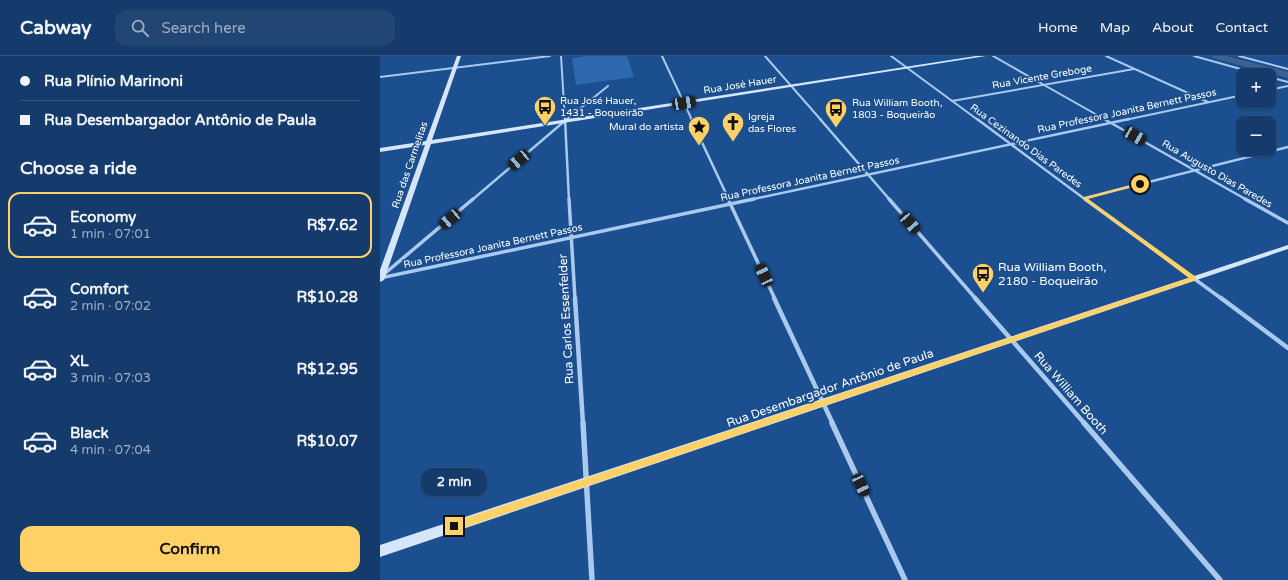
<!DOCTYPE html>
<html lang="en">
<head>
<meta charset="utf-8">
<style>
  :root { --surface:#143b6b; --page:#214673; --text:#f1f3f6; --muted:#9dadc1; --line:#33557e; --accent:#ffd166 }
  body { margin:0; font-family:"Varela Round",sans-serif; background:var(--page); color:var(--text); height:100vh; display:flex; flex-direction:column; font-size:15px; white-space:nowrap }
  * { box-sizing:border-box; margin:0 }
  p { font-size:13px; color:var(--muted) }
  .icon { flex:none; width:22px; height:22px; fill:none; stroke:currentColor; stroke-width:2; stroke-linecap:round; stroke-linejoin:round }
  .map { position:relative; flex:1; overflow:hidden }
  .sheet { display:flex; flex-direction:column; background:var(--surface); width:380px }
  .sheet>* { flex:none }
  .hud { display:grid; align-content:center; height:88px; padding:0 20px; background:var(--surface) }
  .tools { position:absolute; left:856px; top:12px; display:grid; gap:8px }
  .tools a { display:grid; place-items:center; width:40px; height:40px; border-radius:8px; background:var(--surface); box-shadow:0 1px 3px #0004,0 0 0 1px var(--line); font-size:20px }
  .end { position:absolute; width:18px; height:18px; margin:-9px; border:5px solid #ffd166; background:#111; box-shadow:0 0 0 2px #111 }
  .from { border-radius:50% }
  .bubble { position:absolute; height:28px; border-radius:12px; background:var(--surface); box-shadow:0 1px 3px #0004,0 0 0 1px var(--line); font-size:13px; font-weight:800; line-height:28px; text-align:center }
  .car { position:absolute; width:12px; height:24px; margin:-12px -6px; border-radius:5px; box-shadow:0 0 3px 1px #0007; background:linear-gradient(#222 24%,#8ab4d8 0 40%,#222 0 76%,#8ab4d8 0 86%,#222 0) }
  .hud b { display:flex; align-items:center; gap:14px; height:38px; font-size:15px }
  .hud b+b { border-top:1px solid var(--line) }
  .hud i { width:10px; height:10px; background:var(--text) }
  ul { padding:0; list-style:none }
  li { display:flex; align-items:center; gap:12px; height:66px; margin:0 8px 6px; padding:0 12px; border:2px solid transparent; border-radius:12px }
  li div { flex:1 }
  li b { display:block; font-size:15px }
  li em { font-style:normal; font-weight:800 }
  li.current { border-color:var(--accent) }
  li>.icon { width:36px; height:36px; stroke-width:1.5 }
  h2 { padding:0 20px; font-size:18px; line-height:48px }
  .button { display:flex; gap:8px; margin-top:auto; padding:8px 20px }
  .button a { flex:1; height:46px; border-radius:12px; background:var(--accent); color:#111; font-size:16px; font-weight:800; line-height:46px; text-align:center }
  header { display:flex; align-items:center; gap:24px; box-sizing:border-box; height:56px; padding:0 20px; background:var(--surface); border-bottom:1px solid var(--line) }
  header strong { font-size:19px }
  nav { display:flex; gap:22px; margin-inline-start:auto; font-size:14px }
  .search { width:280px; height:36px; background:var(--page); display:flex; align-items:center; gap:10px; box-sizing:border-box; padding:0 14px; border-radius:12px; color:var(--muted); font-size:15px }
  main { display:flex; flex:1; min-height:0 }
  .map>svg:first-child { display:block }
</style>
</head>
<body>
<header>
<strong>Cabway</strong>
<div class="search"><svg class="icon" aria-label="search" viewBox="0 0 24 24"><circle cx="10" cy="10" r="6"/><path d="M15 15l6 6"/></svg>Search here</div>
<nav><a>Home</a><a>Map</a><a>About</a><a>Contact</a></nav>
</header>
<main>
<section class="sheet">
<div class="hud">
<b><i class="from"></i>Rua Plínio Marinoni</b>
<b><i></i>Rua Desembargador Antônio de Paula</b>
</div>
<h2>Choose a ride</h2>
<ul>
<li class="current"><svg class="icon" aria-label="car" viewBox="0 0 24 24"><path d="M5 17H2v-5l4-1 3-4h7l3 4 3 1v5h-3M9 17h6M6 11h13"/><circle cx="7" cy="17" r="2"/><circle cx="17" cy="17" r="2"/></svg><div><b>Economy</b><p>1 min · 07:01</p></div><em>R$7.62</em></li>
<li><svg class="icon" aria-label="car" viewBox="0 0 24 24"><path d="M5 17H2v-5l4-1 3-4h7l3 4 3 1v5h-3M9 17h6M6 11h13"/><circle cx="7" cy="17" r="2"/><circle cx="17" cy="17" r="2"/></svg><div><b>Comfort</b><p>2 min · 07:02</p></div><em>R$10.28</em></li>
<li><svg class="icon" aria-label="car" viewBox="0 0 24 24"><path d="M5 17H2v-5l4-1 3-4h7l3 4 3 1v5h-3M9 17h6M6 11h13"/><circle cx="7" cy="17" r="2"/><circle cx="17" cy="17" r="2"/></svg><div><b>XL</b><p>3 min · 07:03</p></div><em>R$12.95</em></li>
<li><svg class="icon" aria-label="car" viewBox="0 0 24 24"><path d="M5 17H2v-5l4-1 3-4h7l3 4 3 1v5h-3M9 17h6M6 11h13"/><circle cx="7" cy="17" r="2"/><circle cx="17" cy="17" r="2"/></svg><div><b>Black</b><p>4 min · 07:04</p></div><em>R$10.07</em></li>
</ul>
<div class="button"><a>Confirm</a></div>
</section>
<div class="map">
<svg width="908" height="524" viewBox="0 0 908 524">
  <rect width="100%" height="100%" fill="#1b4f8f"/>
  <polygon fill="#2e69ad" points="206,0 247,0 254,21 196,29 192,2"/>
  <g fill="none" stroke-linecap="round" stroke-linejoin="round">
    <polygon fill="#3c6290" fill-rule="evenodd" points="832,0 846,0 908,16 908,22 833,2"/>
    <g stroke="#a9c9ee" stroke-width="2">
      <polyline points="181,0 185,64"/>
      <polyline points="282,0 312,64"/>
      <polyline points="385,0 441,64"/>
      <polyline points="511,0 598,64"/>
      <polyline points="613,0 726,64"/>
      <polyline points="726,0 828,46"/>
      <polyline points="814,0 882,19"/>
      <polyline points="859,0 908,13"/>
      <polyline points="0,21 170,0"/>
      <polyline points="889,21 908,26"/>
      <polyline points="889,34 908,30"/>
      <polyline points="572,45 754,13"/>
      <polyline points="186,64 228,30"/>
      <polyline points="745,64 863,39"/>
    </g>
    <g stroke="#a9c9ee" stroke-width="2.5">
      <polyline points="185,63 189,144"/>
      <polyline points="311,63 349,144"/>
      <polyline points="440,63 510,144"/>
      <polyline points="597,63 706,144"/>
      <polyline points="724,63 867,144"/>
      <polyline points="705,142 908,91"/>
      <polyline points="92,144 187,63"/>
      <polyline points="369,144 749,63"/>
    </g>
    <g stroke="#a9c9ee" stroke-width="3.5">
      <polyline points="189,143 195,243"/>
      <polyline points="348,143 395,243"/>
      <polyline points="509,143 596,243"/>
      <polyline points="705,143 842,243"/>
      <polyline points="865,143 908,167"/>
      <polyline points="3,219 93,143"/>
      <polyline points="0,222 374,143"/>
    </g>
    <g stroke="#a9c9ee" stroke-width="4.5">
      <polyline points="195,242 203,368"/>
      <polyline points="394,242 453,368"/>
      <polyline points="595,242 705,368"/>
      <polyline points="841,242 908,292"/>
    </g>
    <g stroke="#a9c9ee" stroke-width="5.5">
      <polyline points="203,367 212,524"/>
      <polyline points="452,367 525,524"/>
      <polyline points="704,367 840,524"/>
    </g>
    <g fill="#d6e6fa" fill-rule="evenodd">
      <polygon points="77,0 81,0 52,84 596,0 606,0 51,88 4,224 0,226 0,214 45,89 0,96 0,92 46,85"/>
      <polygon points="908,189 908,193 0,501 0,489"/>
    </g>
  </g>
  <polygon fill="#ffd166" points="758,127 762,128 708,143 816,221 816,224 74,475 70,474 69,470 70,467 74,466 809,222 702,142"/>
  <defs>
    <g id="bus-pin" transform="scale(1.15)"><path d="M0 17L-7.5 6A9.5 9.5 0 1 1 7.5 6Z" fill="#ffd166" stroke="#1b4f8f"/><path d="M-5-6H5V4H4V6H2V4H-2V6H-4V4H-5ZM-3.5-4V0h7V-4ZM-3.5 1.2v1.5H-2V1.2ZM2 1.2v1.5H3.5V1.2Z" fill="#111"/></g>
    <g id="church-pin" transform="scale(1.15)"><path d="M0 17L-7.5 6A9.5 9.5 0 1 1 7.5 6Z" fill="#ffd166" stroke="#1b4f8f"/><path d="M-1.2-6h2.4v3.5h3.3v2.4h-3.3V6h-2.4V-.1h-3.3v-2.4h3.3Z" fill="#111"/></g>
    <g id="sight-pin" transform="scale(1.15)"><path d="M0 17L-7.5 6A9.5 9.5 0 1 1 7.5 6Z" fill="#ffd166" stroke="#1b4f8f"/><path d="M0-6L1.8-2.2L6-1.7L2.9 1.2L3.7 5.4L0 3.3L-3.7 5.4L-2.9 1.2L-6-1.7L-1.8-2.2Z" fill="#111"/></g>
  </defs>
  <g fill-rule="evenodd">
    <use href="#bus-pin" x="165" y="51"/>
    <use href="#bus-pin" x="456" y="53"/>
    <use href="#church-pin" x="353" y="67"/>
    <use href="#sight-pin" x="319" y="71"/>
    <use href="#bus-pin" x="603" y="218"/>
  </g>
  <g text-anchor="middle" dominant-baseline="central" stroke-width="3.5" stroke-linejoin="round" paint-order="stroke">
    <g font-size="10" fill="#fff" stroke="#1b4f8f">
      <text transform="translate(662 21) rotate(-10)">Rua Vicente Greboge</text>
      <text transform="translate(360 29) rotate(-9)">Rua José Hauer</text>
      <text transform="translate(747 55) rotate(-12)">Rua Professora Joanita Bernett Passos</text>
      <text transform="translate(646 90) rotate(36)">Rua Cezinando Dias Paredes</text>
      <text transform="translate(30 109) rotate(-71)">Rua das Carmelitas</text>
      <text transform="translate(837 118) rotate(30)">Rua Augusto Dias Paredes</text>
      <text transform="translate(430 123) rotate(-12)">Rua Professora Joanita Bernett Passos</text>
      <text transform="translate(113 190) rotate(-12)">Rua Professora Joanita Bernett Passos</text>
    </g>
    <g font-size="10" fill="#fff" stroke="#1b4f8f" text-anchor="start">
      <text x="180" y="45">Rua José Hauer,<tspan x="180" dy="12">1431 - Boqueirão</tspan></text>
      <text x="472" y="47">Rua William Booth,<tspan x="472" dy="12">1803 - Boqueirão</tspan></text>
      <text x="368" y="61">Igreja<tspan x="368" dy="12">das Flores</tspan></text>
      <text x="304" y="71" text-anchor="end">Mural do artista</text>
    </g>
    <g font-size="12" fill="#fff" stroke="#1b4f8f" text-anchor="start">
      <text x="618" y="211">Rua William Booth,<tspan x="618" dy="14">2180 - Boqueirão</tspan></text>
    </g>
    <g font-size="12" fill="#fff" stroke="#1b4f8f">
      <text transform="translate(186 263) rotate(-93)">Rua Carlos Essenfelder</text>
      <text transform="translate(450 332) rotate(-19)">Rua Desembargador Antônio de Paula</text>
      <text transform="translate(691 337) rotate(49)">Rua William Booth</text>
    </g>
  </g>
</svg>
<div class="tools">
<a>+</a>
<a>−</a>
</div>
<i class="end from" style="left:760px;top:128px"></i>
<i class="end" style="left:74px;top:470px"></i>
<div class="bubble" style="left:41px;top:412px;width:66px">2 min</div>
<i class="car" style="left:304px;top:47px;rotate:81deg"></i>
<i class="car" style="left:755px;top:80px;rotate:120deg"></i>
<i class="car" style="left:139px;top:104px;rotate:230deg"></i>
<i class="car" style="left:70px;top:163px;rotate:230deg"></i>
<i class="car" style="left:530px;top:167px;rotate:139deg"></i>
<i class="car" style="left:384px;top:219px;rotate:335deg"></i>
<i class="car" style="left:481px;top:429px;rotate:155deg"></i>
</div>
</main>
</body>
</html>
